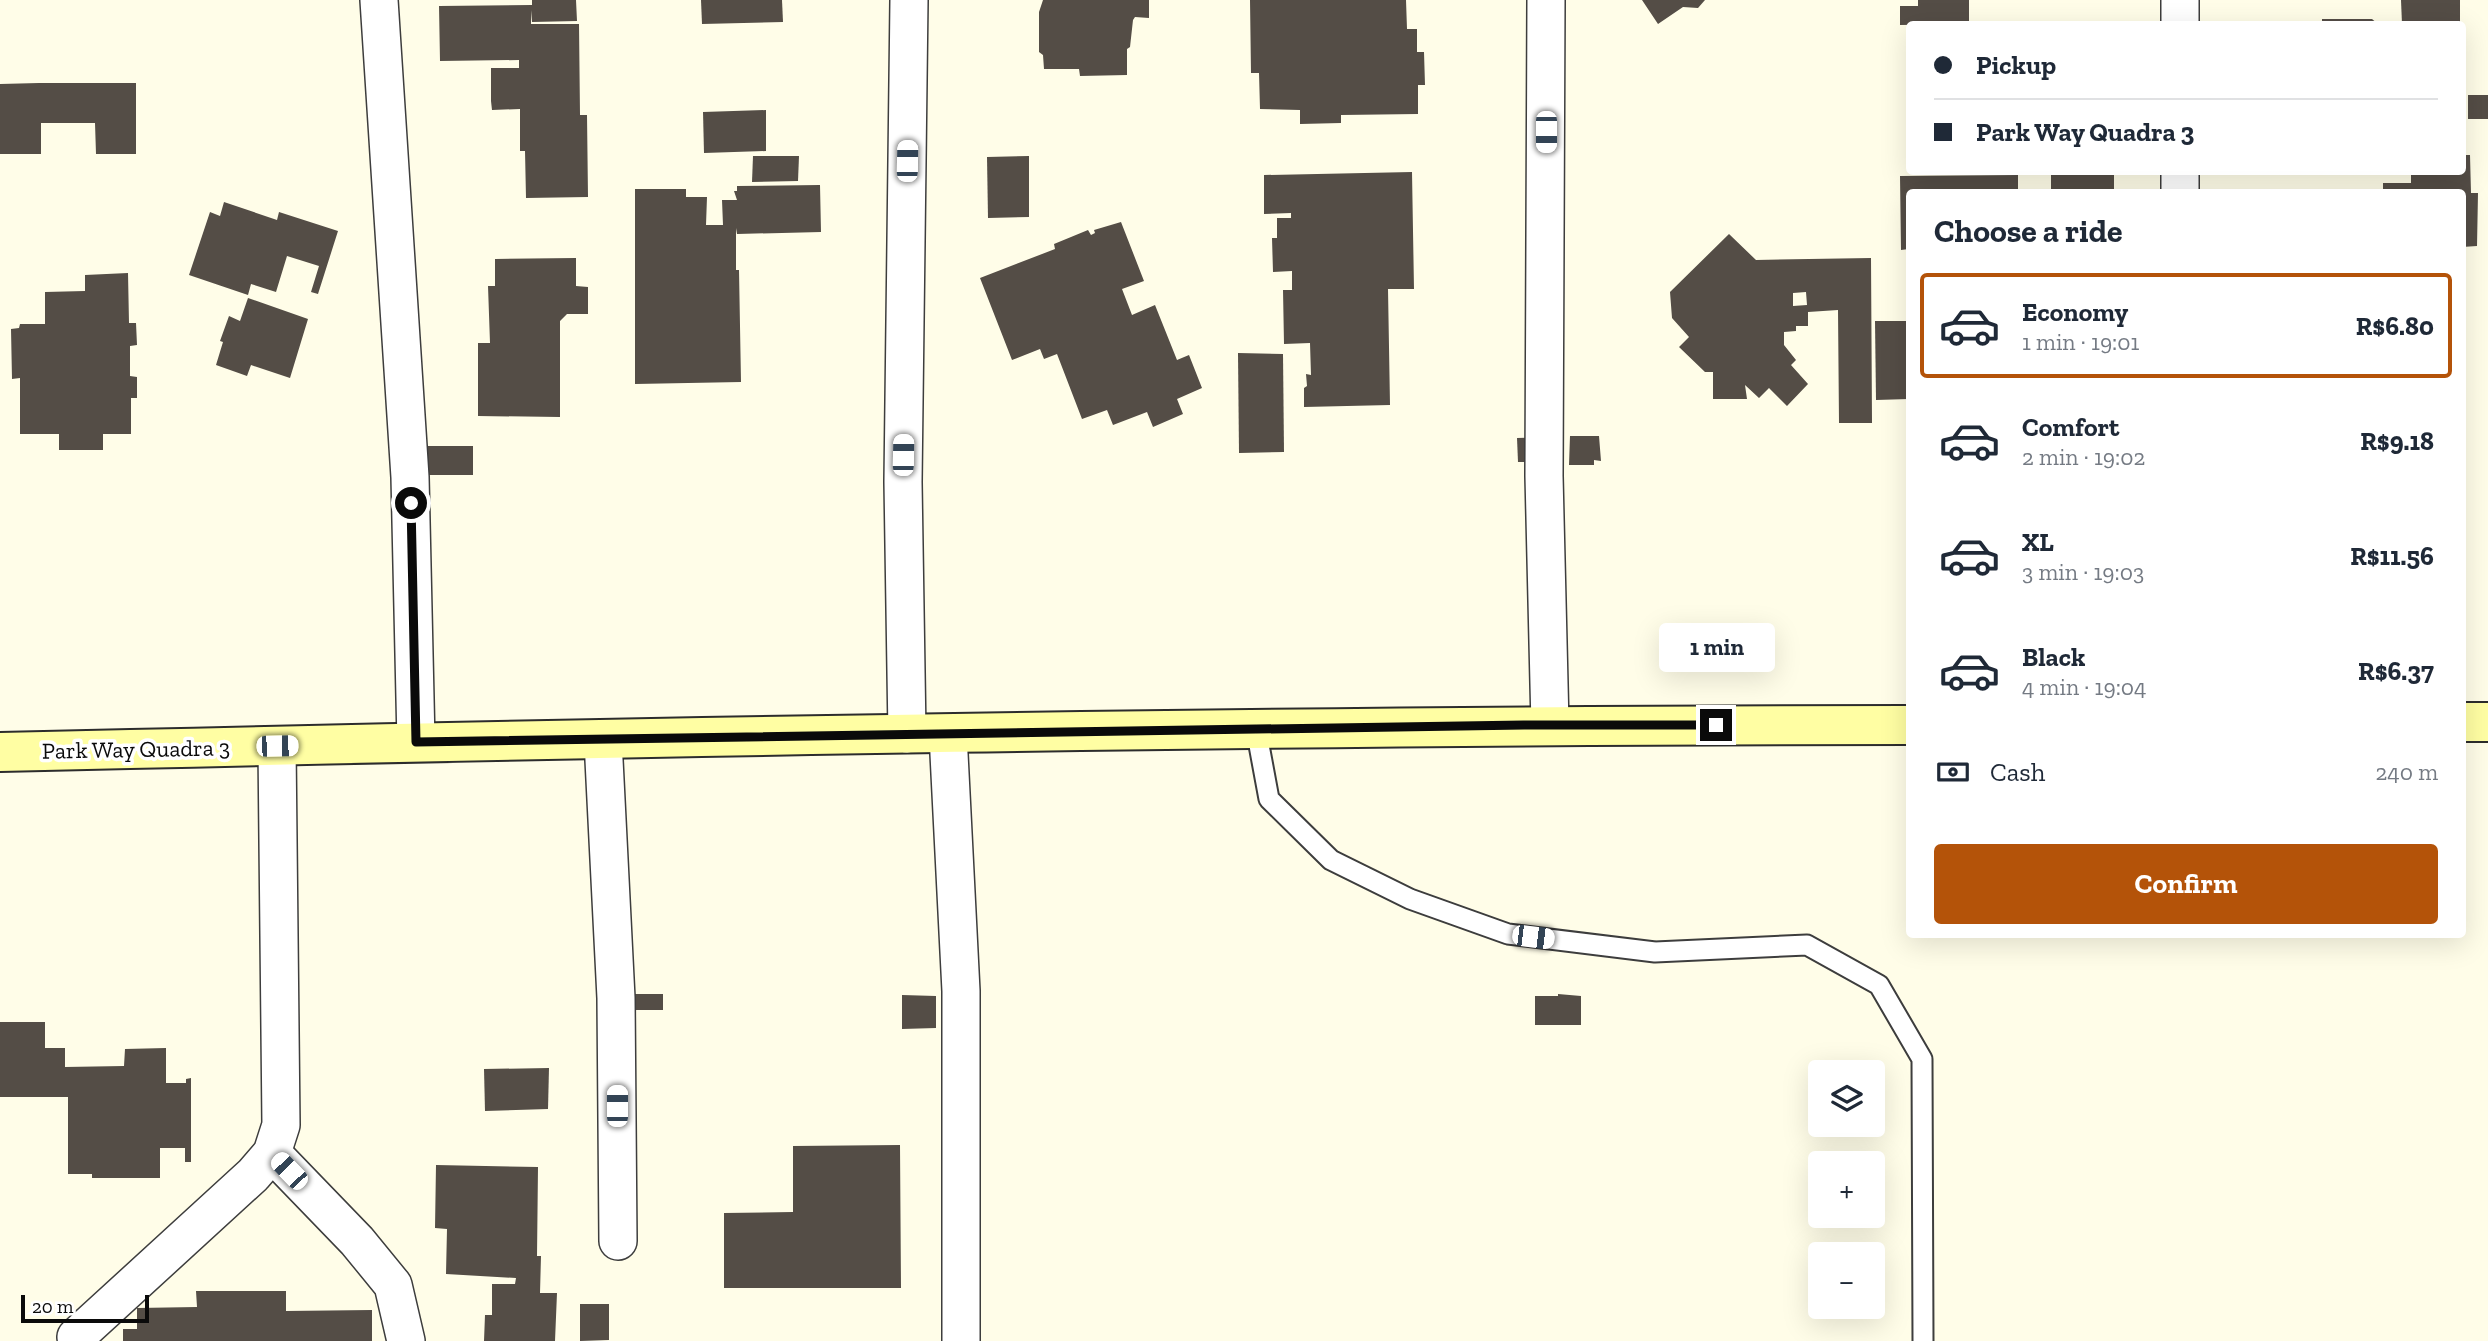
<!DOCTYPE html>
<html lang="en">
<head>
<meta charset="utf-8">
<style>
  :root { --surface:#fff; --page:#f6f6f7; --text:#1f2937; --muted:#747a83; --line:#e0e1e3; --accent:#b45309 }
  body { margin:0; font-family:"Zilla Slab",serif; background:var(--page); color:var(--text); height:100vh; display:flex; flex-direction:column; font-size:26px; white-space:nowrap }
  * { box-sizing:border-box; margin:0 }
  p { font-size:23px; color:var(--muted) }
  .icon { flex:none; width:38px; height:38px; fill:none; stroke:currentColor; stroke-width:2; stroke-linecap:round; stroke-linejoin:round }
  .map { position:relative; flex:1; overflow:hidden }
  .panel { position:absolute; left:1906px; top:189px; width:560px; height:749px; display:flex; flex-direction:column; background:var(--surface); border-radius:7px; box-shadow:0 7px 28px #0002 }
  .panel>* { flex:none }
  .guide { position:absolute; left:1906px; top:21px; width:560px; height:154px; border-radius:7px; box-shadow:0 7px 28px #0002; display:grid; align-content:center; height:154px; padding:0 28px; background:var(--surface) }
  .fabs { position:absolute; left:1808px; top:1060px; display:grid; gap:14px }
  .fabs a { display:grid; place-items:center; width:77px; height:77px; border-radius:7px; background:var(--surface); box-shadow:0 7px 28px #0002; font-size:35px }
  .scale { position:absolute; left:21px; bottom:18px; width:128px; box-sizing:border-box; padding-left:7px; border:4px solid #0a0a0a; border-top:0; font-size:19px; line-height:24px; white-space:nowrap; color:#0a0a0a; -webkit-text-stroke:5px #fff; paint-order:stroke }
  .end { position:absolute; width:32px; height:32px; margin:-16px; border:9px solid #0a0a0a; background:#fff; box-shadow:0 0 0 4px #fff }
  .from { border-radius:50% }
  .bubble { position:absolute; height:49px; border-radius:7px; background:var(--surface); box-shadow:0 7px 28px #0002; font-size:23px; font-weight:700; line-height:49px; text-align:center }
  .car { position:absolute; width:21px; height:42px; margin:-21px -10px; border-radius:9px; box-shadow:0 0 5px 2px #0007; background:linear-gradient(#fff 24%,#345 0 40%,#fff 0 76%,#345 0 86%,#fff 0) }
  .guide b { display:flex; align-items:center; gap:24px; height:66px; font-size:26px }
  .guide b+b { border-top:2px solid var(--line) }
  .guide i { width:18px; height:18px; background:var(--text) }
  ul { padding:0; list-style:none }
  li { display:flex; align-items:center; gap:21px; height:105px; margin:0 14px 10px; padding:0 14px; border:4px solid transparent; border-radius:7px }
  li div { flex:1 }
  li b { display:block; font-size:26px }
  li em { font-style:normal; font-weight:700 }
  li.on { border-color:var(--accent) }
  li>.icon { width:63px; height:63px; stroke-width:1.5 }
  h2 { padding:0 28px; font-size:32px; line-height:84px }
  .pay { display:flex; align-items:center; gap:18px; height:77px; padding:0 28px; font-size:26px }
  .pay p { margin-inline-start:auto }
  .primary-button { display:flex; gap:14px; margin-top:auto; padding:14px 28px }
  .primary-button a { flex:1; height:80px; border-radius:7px; background:var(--accent); color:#fff; font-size:28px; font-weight:700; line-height:80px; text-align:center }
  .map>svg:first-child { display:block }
</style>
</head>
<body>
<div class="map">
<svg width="2488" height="1341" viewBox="0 0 2488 1341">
  <rect width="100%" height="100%" fill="#fffde8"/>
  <g fill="#544d46" fill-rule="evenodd">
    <polygon points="532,0 576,0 577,21 532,22 531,10 531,24 579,24 580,115 587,115 588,197 526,198 525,151 520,151 520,109 492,110 491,101 491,68 519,68 519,60 440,61 439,6 532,5"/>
    <polygon points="701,0 782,0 783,22 702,24"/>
    <polygon points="1043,0 1149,0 1149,18 1135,17 1133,20 1130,47 1127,49 1127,75 1080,76 1079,69 1044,69 1043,55 1039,52 1039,12"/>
    <polygon points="1250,0 1406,0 1407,29 1417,29 1417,52 1424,52 1425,85 1418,85 1418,114 1341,115 1341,123 1300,124 1300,110 1260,109 1259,73 1251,73"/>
    <polygon points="1642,0 1705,0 1698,8 1683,7 1658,24"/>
    <polygon points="1918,0 1969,0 1969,24 1900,25 1900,6 1918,6"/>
    <polygon points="2401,0 2460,0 2460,24 2402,24"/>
    <polygon points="2322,19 2372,19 2378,24 2322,24"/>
    <polygon points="39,83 136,83 136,154 96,154 95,123 41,123 41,154 0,154 0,84"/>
    <rect x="2468" y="95" width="20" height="24"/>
    <polygon points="766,110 766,151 704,153 703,112"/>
    <polygon points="2462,155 2470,155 2471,193 2478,193 2477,246 2462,247 2462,192 2383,192 2383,183 2411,183 2411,172 2462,172"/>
    <polygon points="753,156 799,156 798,181 752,182"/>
    <polygon points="1029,156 1029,217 988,218 987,157"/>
    <polygon points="1412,172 1414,289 1388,289 1390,405 1304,407 1304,388 1307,386 1306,374 1311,375 1310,343 1284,344 1283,290 1292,290 1292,271 1273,272 1272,238 1277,238 1277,218 1291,218 1291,213 1264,214 1264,175"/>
    <rect x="2051" y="172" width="63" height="20"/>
    <polygon points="2018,175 2018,192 1909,192 1909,249 1901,250 1900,176"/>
    <polygon points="820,185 821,232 737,234 736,228 736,270 739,270 741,382 635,384 635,189 686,189 686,197 707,197 706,225 723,225 722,200 737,200 734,191 737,191 737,186"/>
    <polygon points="224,202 277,220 279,212 338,231 318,294 311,292 319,266 287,256 276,292 251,284 248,295 189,275 210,212 220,216"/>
    <polygon points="1121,222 1144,281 1122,289 1132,315 1155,305 1177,360 1189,355 1202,388 1177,399 1183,414 1153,427 1147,412 1113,425 1107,410 1082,419 1057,354 1044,359 1040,349 1012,360 980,278 1055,249 1054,244 1088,230 1091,235 1095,233 1094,230"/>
    <path d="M 1729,234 L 1756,260 L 1871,258 L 1872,423 L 1839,423 L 1838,310 L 1808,312 L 1808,326 L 1796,326 L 1796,331 L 1784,332 L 1784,345 L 1796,360 L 1791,365 L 1808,384 L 1787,406 L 1769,388 L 1759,398 L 1745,385 L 1747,399 L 1713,399 L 1713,372 L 1705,372 L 1679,347 L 1689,337 L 1672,318 L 1670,292 ZM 1806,292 L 1807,305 L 1793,306 L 1793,293 Z"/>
    <polygon points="576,258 576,286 588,287 588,314 567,314 560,321 560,417 478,416 478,343 490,343 488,286 495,286 495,259"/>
    <polygon points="128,273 129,323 136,323 137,345 130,346 130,376 137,377 137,398 131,398 131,434 103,434 103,450 59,450 59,434 20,434 20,378 12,379 11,329 19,328 20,324 45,324 45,292 85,291 85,275"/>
    <polygon points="248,298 308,319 290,378 251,365 247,376 216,365 223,342 220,341 229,316 240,321"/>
    <polygon points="1875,321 1909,321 1909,399 1876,400"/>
    <polygon points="1238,353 1283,354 1284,452 1239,453"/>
    <polygon points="1570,436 1599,436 1601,461 1594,460 1594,465 1569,465"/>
    <polygon points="1547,437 1547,462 1518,462 1517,438"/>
    <rect x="419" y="446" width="54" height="29"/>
    <polygon points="621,994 663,994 663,1010 617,1010"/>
    <polygon points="1558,994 1581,996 1581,1025 1535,1025 1535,996 1558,996"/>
    <polygon points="902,995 936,996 936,1028 902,1029"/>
    <polygon points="0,1022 45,1022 45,1048 65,1048 65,1067 124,1066 125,1049 166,1048 166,1083 186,1083 186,1079 191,1078 191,1162 185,1162 185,1148 160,1148 160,1178 92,1178 92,1174 68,1174 68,1097 0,1097"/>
    <polygon points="549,1068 548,1109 485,1111 484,1069"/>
    <polygon points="900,1145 901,1288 724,1288 724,1213 793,1212 793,1146"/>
    <polygon points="436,1165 538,1167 537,1256 541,1256 540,1293 557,1293 555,1341 484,1341 485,1315 492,1315 492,1284 515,1284 516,1278 446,1274 447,1229 435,1228"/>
    <polygon points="196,1291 286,1291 286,1311 372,1310 372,1341 123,1341 123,1329 137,1329 137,1308 197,1307"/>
    <polygon points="580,1304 609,1304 609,1340 580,1341"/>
  </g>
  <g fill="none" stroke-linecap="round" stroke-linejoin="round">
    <g stroke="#3d3d3d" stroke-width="23">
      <polyline id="lane" points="1256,729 1269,799 1331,860 1410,899 1508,934 1655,952 1807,945 1879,985 1922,1059 1923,1341"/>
    </g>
    <g stroke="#3d3d3d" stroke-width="40">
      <g id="street">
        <polyline points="379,0 410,477 416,742"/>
        <polyline points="1546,0 1544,476 1550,725"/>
        <polyline points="2180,24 2180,0"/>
        <polyline points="2180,192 2180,172"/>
        <polyline points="907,734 903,482 909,0"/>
        <polyline points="948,734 961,991 961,1341"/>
        <polyline points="603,740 616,998 618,1241"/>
        <polyline points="272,1153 357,1241 393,1285 406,1341"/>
        <polyline points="76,1337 253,1175 272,1153 281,1125 277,746"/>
      </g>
    </g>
    <g stroke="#2c2c2c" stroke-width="42">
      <g id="secondary">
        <polyline points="2462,722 2488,722"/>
        <path d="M 0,752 C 636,737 1273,725 1909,725"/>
      </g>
    </g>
    <use href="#lane" stroke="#fff" stroke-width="19"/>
    <use href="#street" stroke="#fff" stroke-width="37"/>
    <use href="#secondary" stroke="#fffea3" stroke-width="38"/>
  </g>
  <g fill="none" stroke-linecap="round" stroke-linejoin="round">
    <polyline stroke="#0a0a0a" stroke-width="9" points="411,503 416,742 1524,725 1716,725"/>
  </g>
  <g text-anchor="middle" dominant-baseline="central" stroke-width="7" stroke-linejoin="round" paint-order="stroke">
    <g font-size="23" fill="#0a0a0a" stroke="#fff">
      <text transform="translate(136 749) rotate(-1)">Park Way Quadra 3</text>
    </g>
  </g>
</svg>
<div class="fabs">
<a><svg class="icon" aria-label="layers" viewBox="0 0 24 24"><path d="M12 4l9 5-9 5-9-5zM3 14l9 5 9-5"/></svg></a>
<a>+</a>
<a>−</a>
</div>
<div class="scale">20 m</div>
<i class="end from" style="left:411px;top:503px"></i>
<i class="end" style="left:1716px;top:725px"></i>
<div class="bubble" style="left:1659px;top:623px;width:116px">1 min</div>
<i class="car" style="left:1546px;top:132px;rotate:180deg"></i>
<i class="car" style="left:907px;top:161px;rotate:1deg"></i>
<i class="car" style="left:903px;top:455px;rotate:1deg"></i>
<i class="car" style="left:277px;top:746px;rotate:89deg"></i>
<i class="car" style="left:1533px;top:937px;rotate:97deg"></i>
<i class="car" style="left:617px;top:1106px;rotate:0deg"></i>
<i class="car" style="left:289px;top:1171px;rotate:316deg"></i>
<div class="guide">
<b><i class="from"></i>Pickup</b>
<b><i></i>Park Way Quadra 3</b>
</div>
<section class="panel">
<h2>Choose a ride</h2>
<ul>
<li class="on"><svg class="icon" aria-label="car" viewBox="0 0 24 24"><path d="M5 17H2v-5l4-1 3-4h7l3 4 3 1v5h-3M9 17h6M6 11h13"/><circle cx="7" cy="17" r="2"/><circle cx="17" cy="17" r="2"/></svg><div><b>Economy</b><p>1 min · 19:01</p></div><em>R$6.80</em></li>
<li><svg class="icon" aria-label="car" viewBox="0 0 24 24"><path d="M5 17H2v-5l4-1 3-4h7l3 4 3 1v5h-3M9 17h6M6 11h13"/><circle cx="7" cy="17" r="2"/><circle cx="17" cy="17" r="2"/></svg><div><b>Comfort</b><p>2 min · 19:02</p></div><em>R$9.18</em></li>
<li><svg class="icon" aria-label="car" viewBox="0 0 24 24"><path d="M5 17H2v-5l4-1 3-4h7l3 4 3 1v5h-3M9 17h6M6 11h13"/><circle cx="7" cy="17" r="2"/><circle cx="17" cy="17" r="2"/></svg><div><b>XL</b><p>3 min · 19:03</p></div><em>R$11.56</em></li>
<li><svg class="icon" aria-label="car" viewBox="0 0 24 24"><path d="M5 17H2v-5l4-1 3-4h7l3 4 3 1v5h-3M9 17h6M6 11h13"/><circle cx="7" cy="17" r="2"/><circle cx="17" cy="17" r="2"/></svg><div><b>Black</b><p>4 min · 19:04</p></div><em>R$6.37</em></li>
</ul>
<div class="pay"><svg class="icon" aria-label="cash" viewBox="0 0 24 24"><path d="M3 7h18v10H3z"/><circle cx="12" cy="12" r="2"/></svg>Cash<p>240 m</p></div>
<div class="primary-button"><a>Confirm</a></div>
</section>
</div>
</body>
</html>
